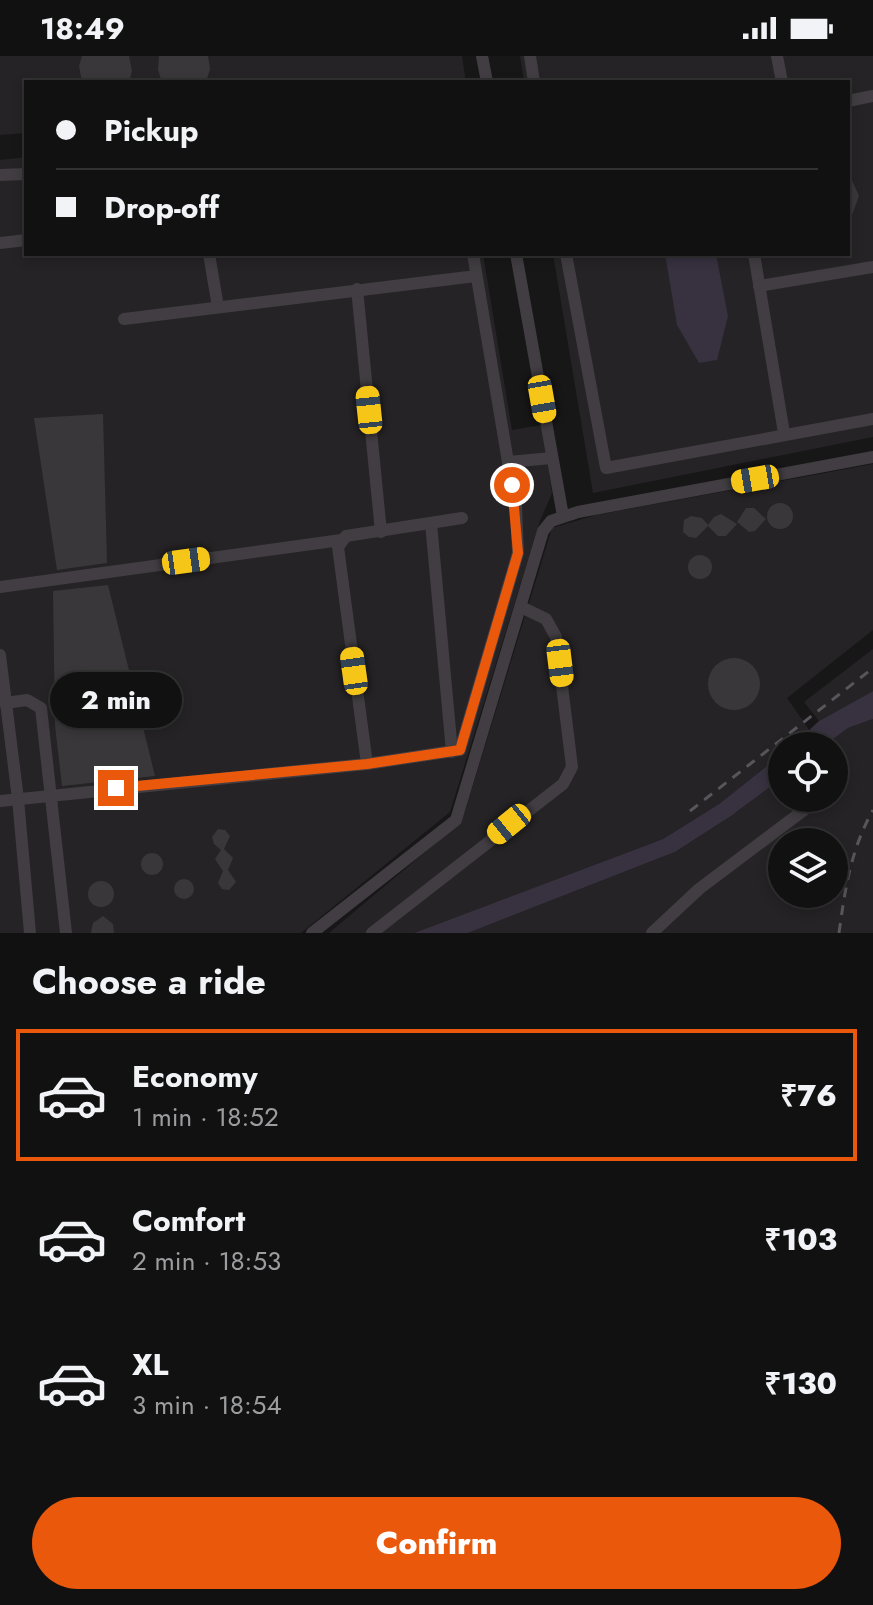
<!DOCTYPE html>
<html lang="en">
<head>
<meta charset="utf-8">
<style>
  :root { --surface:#121112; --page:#1f1f20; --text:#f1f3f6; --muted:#9c9d9f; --line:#313132; --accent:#ea580c }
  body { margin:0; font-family:Jost,sans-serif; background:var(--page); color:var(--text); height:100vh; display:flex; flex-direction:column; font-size:30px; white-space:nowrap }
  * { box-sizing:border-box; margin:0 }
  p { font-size:26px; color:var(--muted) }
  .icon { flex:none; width:44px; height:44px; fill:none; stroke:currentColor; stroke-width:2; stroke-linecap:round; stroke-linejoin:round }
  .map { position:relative; height:877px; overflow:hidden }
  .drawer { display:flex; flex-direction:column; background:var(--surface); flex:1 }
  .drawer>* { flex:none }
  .hud { position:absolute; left:24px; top:24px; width:826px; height:176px; border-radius:0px; box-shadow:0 4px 12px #0003,0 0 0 2px var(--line); display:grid; align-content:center; height:176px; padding:0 32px; background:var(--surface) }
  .buttons { position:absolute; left:768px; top:676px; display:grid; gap:16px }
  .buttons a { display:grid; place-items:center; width:80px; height:80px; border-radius:50%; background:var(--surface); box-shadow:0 4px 12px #0003,0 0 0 2px var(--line); font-size:40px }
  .end { position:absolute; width:36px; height:36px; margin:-18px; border:10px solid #ea580c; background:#fff; box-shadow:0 0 0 4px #fff }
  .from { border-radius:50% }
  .bubble { position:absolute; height:56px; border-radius:28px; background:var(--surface); box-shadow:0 4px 12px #0003,0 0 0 2px var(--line); font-size:26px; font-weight:800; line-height:56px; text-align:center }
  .car { position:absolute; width:24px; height:48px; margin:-24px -12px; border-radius:10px; box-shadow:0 0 6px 2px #0007; background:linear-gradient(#f5c518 24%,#345 0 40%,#f5c518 0 76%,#345 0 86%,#f5c518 0) }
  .hud b { display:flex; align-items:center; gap:28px; height:76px; font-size:30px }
  .hud b+b { border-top:2px solid var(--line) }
  .hud i { width:20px; height:20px; background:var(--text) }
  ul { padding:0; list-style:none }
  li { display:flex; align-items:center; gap:24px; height:132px; margin:0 16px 12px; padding:0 16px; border:4px solid transparent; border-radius:0px }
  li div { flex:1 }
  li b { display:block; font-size:30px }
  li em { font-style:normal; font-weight:800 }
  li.on { border-color:var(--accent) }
  li>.icon { width:72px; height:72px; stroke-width:1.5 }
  h2 { padding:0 32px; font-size:36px; line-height:96px }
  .primary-button { display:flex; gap:16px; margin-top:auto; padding:16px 32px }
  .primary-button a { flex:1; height:92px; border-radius:48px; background:var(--accent); color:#fff; font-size:32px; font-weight:800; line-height:92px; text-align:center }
  .status { display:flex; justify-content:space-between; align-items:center; height:56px; padding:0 40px; background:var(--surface); direction:ltr }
  .status svg { height:22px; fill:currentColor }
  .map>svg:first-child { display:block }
</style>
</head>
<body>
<div class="status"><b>18:49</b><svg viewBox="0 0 49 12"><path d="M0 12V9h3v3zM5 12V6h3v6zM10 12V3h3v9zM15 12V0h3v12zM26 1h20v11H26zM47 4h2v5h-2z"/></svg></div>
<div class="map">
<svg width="873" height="877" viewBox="0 0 873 877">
  <rect width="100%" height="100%" fill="#181718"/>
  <g fill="#252325" fill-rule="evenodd">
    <polygon points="0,0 462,0 466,26 26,26 26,77 0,79"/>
    <polygon points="520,0 873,0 873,381 593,437 553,198 848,198 848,26 524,26"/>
    <polygon points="26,101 26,198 483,198 512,374 542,369 552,437 540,465 450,756 301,877 0,877 0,104"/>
    <polygon points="873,408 873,574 787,642 810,675 792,690 782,690 782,698 719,748 663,783 414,877 329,877 462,765 552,472 596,459"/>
    <polygon points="873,593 873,635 819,665 804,646"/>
    <path d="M 873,663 L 873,877 L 468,877 L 675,796 L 731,760 L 782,722 L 782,742 L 834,742 L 834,690 L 824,690 L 848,672 ZM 782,786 L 834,786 L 834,838 L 782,838 Z"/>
  </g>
  <g fill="#373140">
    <polygon points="665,198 716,198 728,260 717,304 699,307 677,269"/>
    <polygon points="873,635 873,663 848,672 824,690 792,690 819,665"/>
    <polygon points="782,698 782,722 731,760 675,796 468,877 414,877 663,783 719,748"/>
  </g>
  <g fill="#39373a">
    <polygon points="82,0 129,0 132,15 129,26 82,26 79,10"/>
    <polygon points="159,0 208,0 210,13 206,26 162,26 158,14"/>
    <polygon points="848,115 859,140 848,170"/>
    <polygon points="103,358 107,507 57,514 34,362"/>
    <circle cx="780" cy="460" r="13"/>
    <polygon points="746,452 754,452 766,463 755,475 749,476 737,466"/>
    <polygon points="721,458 737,468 726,480 718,480 708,470 696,482 689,481 683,476 684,464 691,460 702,462 708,469 714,461"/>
    <circle cx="700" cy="511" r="12"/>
    <polygon points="108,529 155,720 62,730 55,669 53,535"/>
    <circle cx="734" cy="628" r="26"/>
    <polygon points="218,773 225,774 230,780 224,793 233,802 228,814 236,826 229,834 222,833 218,827 223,815 215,803 221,794 214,788 212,781"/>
    <circle cx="152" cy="808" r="11"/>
    <circle cx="184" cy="833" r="10"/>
    <circle cx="101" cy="838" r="13"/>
    <polygon points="103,860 113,868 114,877 91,877 93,867"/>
  </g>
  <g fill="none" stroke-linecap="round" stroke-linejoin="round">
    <g stroke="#413d42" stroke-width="12">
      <polyline points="482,0 487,26"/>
      <polyline points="530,0 534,26"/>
      <polyline points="777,0 782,26"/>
      <polyline points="848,45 873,40"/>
      <polyline points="0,119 26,118"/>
      <polyline points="0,187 26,184"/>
      <polyline points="209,198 218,251"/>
      <polyline points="473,198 508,406 552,402"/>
      <polyline points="516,198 563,460"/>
      <polyline points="566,198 606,412 873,363"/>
      <polyline points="754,198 784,377"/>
      <polyline points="759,230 873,211"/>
      <polyline points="357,233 381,476"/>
      <polyline points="124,263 476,220"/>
      <polyline points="431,467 452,696"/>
      <polyline points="0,531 341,484"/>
      <polyline points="0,599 18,743 30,877"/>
      <polyline points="5,647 27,644 41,652 66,877"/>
      <polyline points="367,708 338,491 346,480 462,462"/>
      <polyline points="0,745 367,708 460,694 518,497 516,451 508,406"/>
      <polyline points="312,877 456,764 543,475 551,465 578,456 873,401"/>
      <polyline points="372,877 563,728 572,711 556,581 546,563 521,551"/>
      <polyline points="652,877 699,833 820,742"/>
    </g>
    <g stroke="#5a545c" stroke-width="3" stroke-dasharray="10 8" stroke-linecap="butt">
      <polyline points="690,755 873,612"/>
      <path d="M 839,877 C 845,833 851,793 873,754"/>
    </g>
  </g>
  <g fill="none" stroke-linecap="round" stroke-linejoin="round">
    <polyline stroke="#ea580c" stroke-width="10" points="116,732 367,708 460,694 518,497 512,429"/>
  </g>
</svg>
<div class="buttons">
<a><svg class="icon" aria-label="locate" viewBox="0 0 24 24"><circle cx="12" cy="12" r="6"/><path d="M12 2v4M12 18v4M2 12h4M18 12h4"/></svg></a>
<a><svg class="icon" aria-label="layers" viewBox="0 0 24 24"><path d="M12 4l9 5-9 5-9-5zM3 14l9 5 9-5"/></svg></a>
</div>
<i class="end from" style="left:512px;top:429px"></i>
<i class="end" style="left:116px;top:732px"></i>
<div class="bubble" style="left:50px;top:616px;width:132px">2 min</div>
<i class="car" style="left:542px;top:343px;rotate:170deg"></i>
<i class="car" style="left:369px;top:354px;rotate:354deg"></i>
<i class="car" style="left:755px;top:423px;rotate:260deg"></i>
<i class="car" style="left:186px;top:505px;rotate:82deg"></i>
<i class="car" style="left:560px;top:607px;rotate:173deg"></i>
<i class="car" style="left:354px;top:615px;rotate:352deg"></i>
<i class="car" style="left:509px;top:768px;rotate:231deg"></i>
<div class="hud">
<b><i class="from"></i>Pickup</b>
<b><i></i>Drop-off</b>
</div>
</div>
<section class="drawer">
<h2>Choose a ride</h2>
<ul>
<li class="on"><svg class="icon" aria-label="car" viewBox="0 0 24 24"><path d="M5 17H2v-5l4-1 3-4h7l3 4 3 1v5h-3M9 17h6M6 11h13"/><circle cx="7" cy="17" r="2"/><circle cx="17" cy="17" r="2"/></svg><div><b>Economy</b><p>1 min · 18:52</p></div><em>₹76</em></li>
<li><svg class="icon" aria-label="car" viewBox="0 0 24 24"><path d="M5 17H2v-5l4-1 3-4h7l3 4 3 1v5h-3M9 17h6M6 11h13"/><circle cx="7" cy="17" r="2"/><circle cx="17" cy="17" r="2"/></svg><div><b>Comfort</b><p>2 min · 18:53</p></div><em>₹103</em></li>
<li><svg class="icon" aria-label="car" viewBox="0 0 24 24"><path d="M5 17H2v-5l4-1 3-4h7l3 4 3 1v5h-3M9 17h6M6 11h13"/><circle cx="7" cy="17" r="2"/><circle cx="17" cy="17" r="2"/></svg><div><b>XL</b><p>3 min · 18:54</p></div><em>₹130</em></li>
</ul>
<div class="primary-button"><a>Confirm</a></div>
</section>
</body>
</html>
